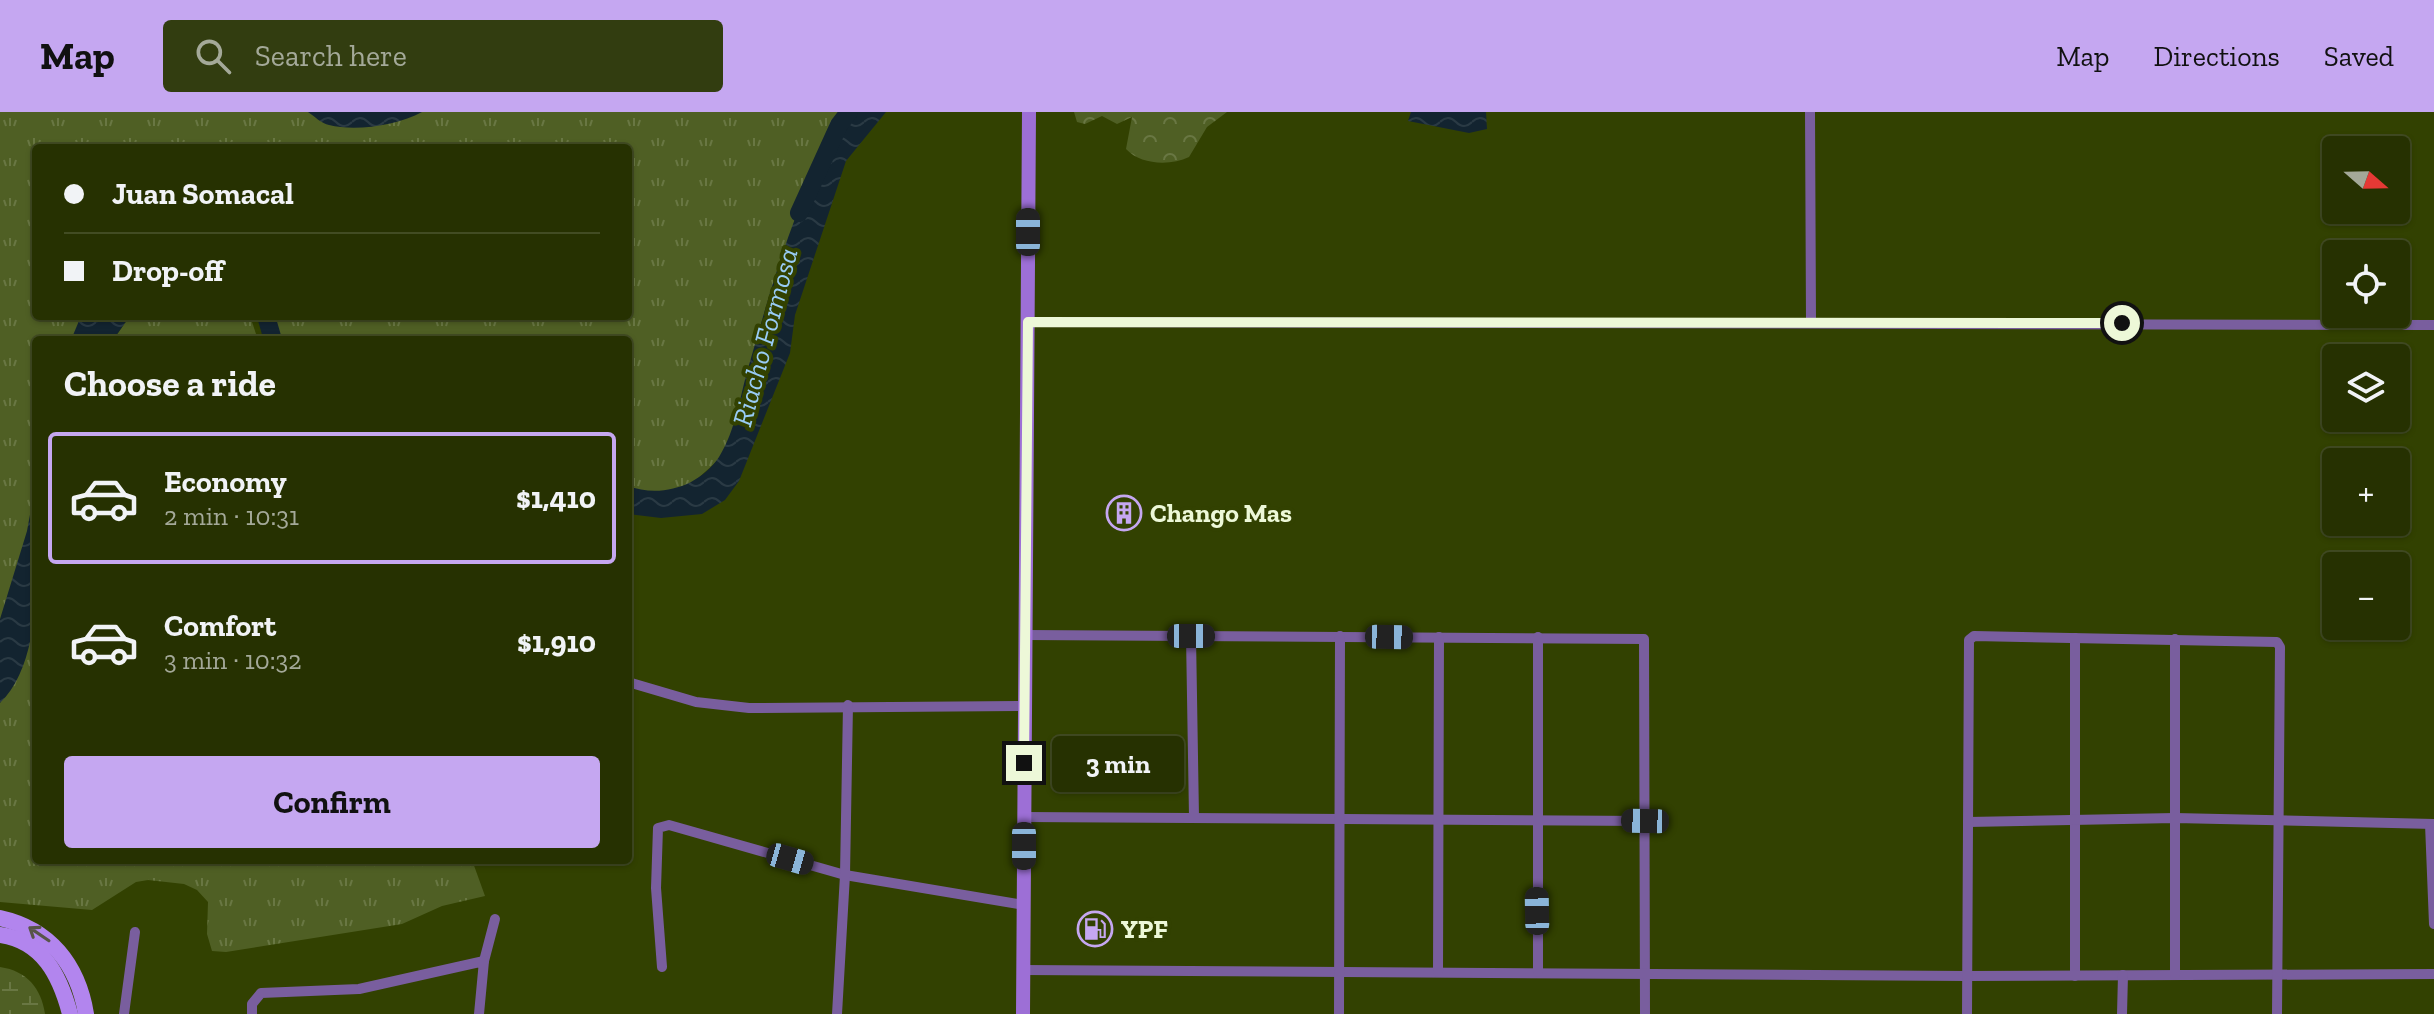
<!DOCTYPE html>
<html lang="en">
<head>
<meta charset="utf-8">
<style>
  :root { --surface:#263101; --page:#323d10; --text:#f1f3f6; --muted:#a4a999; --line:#424c23; --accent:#c5a7f1 }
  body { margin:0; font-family:"Zilla Slab",serif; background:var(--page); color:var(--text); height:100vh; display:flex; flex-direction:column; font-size:30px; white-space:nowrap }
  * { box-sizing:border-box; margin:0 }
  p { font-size:26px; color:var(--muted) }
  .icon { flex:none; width:44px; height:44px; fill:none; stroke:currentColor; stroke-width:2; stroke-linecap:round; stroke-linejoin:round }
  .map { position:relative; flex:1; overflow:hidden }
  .drawer { position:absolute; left:32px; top:224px; width:600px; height:528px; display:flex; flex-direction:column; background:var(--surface); border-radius:8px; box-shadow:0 2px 6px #0004,0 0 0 2px var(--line) }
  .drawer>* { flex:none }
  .banner { position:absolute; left:32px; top:32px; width:600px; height:176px; border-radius:8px; box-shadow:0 2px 6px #0004,0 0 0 2px var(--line); display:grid; align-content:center; height:176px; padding:0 32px; background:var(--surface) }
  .needle { width:52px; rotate:110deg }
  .buttons { position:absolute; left:2322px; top:24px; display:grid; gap:16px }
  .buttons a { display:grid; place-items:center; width:88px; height:88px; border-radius:8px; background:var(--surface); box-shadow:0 2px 6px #0004,0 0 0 2px var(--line); font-size:40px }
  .end { position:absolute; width:36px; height:36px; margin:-18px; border:10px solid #edf8d8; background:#111; box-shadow:0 0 0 4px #111 }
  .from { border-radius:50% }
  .bubble { position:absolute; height:56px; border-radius:8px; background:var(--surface); box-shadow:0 2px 6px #0004,0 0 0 2px var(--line); font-size:26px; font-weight:700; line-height:56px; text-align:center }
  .car { position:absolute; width:24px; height:48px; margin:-24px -12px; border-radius:10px; box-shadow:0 0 6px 2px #0007; background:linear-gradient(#222 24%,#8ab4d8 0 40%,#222 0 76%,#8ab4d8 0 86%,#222 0) }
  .banner b { display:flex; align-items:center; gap:28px; height:76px; font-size:30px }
  .banner b+b { border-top:2px solid var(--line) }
  .banner i { width:20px; height:20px; background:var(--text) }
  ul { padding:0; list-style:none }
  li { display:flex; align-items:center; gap:24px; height:132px; margin:0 16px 12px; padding:0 16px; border:4px solid transparent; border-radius:8px }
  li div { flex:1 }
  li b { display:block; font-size:30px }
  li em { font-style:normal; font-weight:700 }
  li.on { border-color:var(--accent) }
  li>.icon { width:72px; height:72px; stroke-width:1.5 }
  h2 { padding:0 32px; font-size:36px; line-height:96px }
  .primary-button { display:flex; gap:16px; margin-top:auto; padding:16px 32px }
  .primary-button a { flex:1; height:92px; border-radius:8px; background:var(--accent); color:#111; font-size:32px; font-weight:700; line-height:92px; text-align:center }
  header { display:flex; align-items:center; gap:48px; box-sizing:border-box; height:112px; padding:0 40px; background:var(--accent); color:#111 }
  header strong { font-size:38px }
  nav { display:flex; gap:44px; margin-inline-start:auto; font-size:28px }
  .search { width:560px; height:72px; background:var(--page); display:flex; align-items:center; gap:20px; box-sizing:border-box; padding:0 28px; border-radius:8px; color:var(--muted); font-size:30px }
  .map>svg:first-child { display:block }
</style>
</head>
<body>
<header>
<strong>Map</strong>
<div class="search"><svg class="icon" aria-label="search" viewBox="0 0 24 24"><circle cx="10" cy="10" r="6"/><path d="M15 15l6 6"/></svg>Search here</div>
<nav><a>Map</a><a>Directions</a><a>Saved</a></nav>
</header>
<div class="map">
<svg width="2434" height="902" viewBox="0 0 2434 902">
  <defs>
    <pattern id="grass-tufts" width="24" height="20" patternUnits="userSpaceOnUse" patternTransform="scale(2)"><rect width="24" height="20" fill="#4f5f24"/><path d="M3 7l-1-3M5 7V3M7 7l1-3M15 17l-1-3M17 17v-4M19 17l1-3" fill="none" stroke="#697743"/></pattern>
    <pattern id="forest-crowns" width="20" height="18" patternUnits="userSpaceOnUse" patternTransform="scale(2)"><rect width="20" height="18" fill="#4f5f24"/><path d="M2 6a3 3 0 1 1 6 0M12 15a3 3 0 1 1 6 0" fill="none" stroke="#697743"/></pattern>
    <pattern id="wetland-marsh" width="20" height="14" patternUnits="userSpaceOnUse" patternTransform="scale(2)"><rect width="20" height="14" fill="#4f5f24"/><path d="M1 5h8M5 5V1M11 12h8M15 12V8" fill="none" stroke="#697743"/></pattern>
    <pattern id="water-waves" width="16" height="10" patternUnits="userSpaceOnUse" patternTransform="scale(2)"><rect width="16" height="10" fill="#132430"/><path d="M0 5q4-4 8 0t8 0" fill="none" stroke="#2a3a44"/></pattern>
  </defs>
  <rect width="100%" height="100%" fill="#324101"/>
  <g fill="url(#grass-tufts)">
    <polygon points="0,0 849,0 839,13 800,95 736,332 675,387 628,383 628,228 273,228 266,204 628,204 628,36 36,36 36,204 107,204 95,228 36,228 36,427 0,550"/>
    <polygon points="130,204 244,204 252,210 258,228 113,228"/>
    <polygon points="36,485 36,748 472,748 485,784 442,794 402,812 226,840 212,839 207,822 208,790 197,778 184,772 148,768 136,770 92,798 0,790 0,591"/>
  </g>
  <path fill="url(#forest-crowns)" d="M 1074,0 L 1227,0 L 1207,15 L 1189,45 C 1170,54 1141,53 1126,37 L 1132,5 L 1117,12 L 1102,4 L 1085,12 L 1077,10 Z"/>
  <path fill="url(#wetland-marsh)" d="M 0,855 C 27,859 41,876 45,902 L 0,902 Z"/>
  <g fill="url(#water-waves)">
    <path d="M 308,0 L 422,0 C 398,13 356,20 329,13 C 322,12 314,4 308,0 Z"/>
    <path d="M 849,0 L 886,0 L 846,49 L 795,203 L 790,241 L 739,369 L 725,388 L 702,402 L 661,406 L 628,402 L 628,374 C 660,386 699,375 719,345 C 736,318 740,283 749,253 C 774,167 798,75 849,0 Z"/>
    <polygon points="1411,0 1486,0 1487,17 1469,21 1408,9"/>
    <polygon points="81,204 130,204 113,228 71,228"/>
    <path d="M 36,370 C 36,432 48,545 0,591 L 0,507 L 27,419 Z"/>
  </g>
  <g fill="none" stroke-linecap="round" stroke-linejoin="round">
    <g stroke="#132430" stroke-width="18">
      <polyline points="799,101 839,13 849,0"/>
      <polyline points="266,204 273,228"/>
    </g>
    <g stroke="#795e9e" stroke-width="10">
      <polyline points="1810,0 1811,209"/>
      <polyline points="1028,210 2434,213"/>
      <polyline points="1025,523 1644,527 1645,902"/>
      <polyline points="1191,524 1194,705"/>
      <polyline points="2075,526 2075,864"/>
      <polyline points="628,570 696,590 749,596 1025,594"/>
      <polyline points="1024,705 1645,709"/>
      <polyline points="1968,710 2175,706 2434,712"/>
      <polyline points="2430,712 2434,812"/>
      <polyline points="484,849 495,807"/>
      <polyline points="662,855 656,776 658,716 669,713 845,763 1024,793"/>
      <polyline points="1023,858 1966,864 2434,862"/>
      <polyline points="1438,860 1439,525"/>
      <polyline points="1538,860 1538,525"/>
      <polyline points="2175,863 2175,527"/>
      <polyline points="124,902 135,820"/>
      <polyline points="252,902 252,892 261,881 359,877 484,849 479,902"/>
      <polyline points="837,902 845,763 848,593"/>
      <polyline points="1339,902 1340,524"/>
      <polyline points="1967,902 1969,528 1974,524 2277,530 2280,535 2277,902"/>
      <polyline points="2122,902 2123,863"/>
    </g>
    <polyline stroke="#9d6fd6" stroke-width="14" points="1023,902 1029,0"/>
    <g stroke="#b285ee" stroke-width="16">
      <path d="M 0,806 C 50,817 78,853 86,902"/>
      <path d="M 0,823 C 43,829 60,864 70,902"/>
    </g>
  </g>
  <defs><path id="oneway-shaft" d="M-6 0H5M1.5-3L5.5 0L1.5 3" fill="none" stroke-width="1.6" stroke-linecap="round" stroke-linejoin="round" transform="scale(2)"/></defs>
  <use stroke="#585548" href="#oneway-shaft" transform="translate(39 822) rotate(-146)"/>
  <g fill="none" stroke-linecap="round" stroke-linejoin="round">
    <polyline stroke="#edf8d8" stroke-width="10" points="1024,651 1028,210 2122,211"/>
  </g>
  <defs>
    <g id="building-ring" transform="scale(1.8)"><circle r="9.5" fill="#324101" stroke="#c5a7f1" stroke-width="1.5"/><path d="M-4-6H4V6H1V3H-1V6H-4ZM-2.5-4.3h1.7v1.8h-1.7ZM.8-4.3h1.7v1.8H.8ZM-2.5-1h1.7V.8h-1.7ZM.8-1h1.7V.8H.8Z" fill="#c5a7f1"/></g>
    <g id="fuel-ring" transform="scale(1.8)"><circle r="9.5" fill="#324101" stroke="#c5a7f1" stroke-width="1.5"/><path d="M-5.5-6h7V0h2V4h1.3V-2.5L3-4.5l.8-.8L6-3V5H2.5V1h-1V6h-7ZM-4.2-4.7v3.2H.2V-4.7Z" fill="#c5a7f1"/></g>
  </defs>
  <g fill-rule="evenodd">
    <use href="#building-ring" x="1124" y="401"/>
    <use href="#fuel-ring" x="1095" y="817"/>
  </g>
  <g text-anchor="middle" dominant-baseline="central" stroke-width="8" stroke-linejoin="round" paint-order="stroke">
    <g font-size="26" font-weight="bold" fill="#edf8d8" stroke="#324101" text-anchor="start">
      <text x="1150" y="401">Chango Mas</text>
      <text x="1121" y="817">YPF</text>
    </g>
    <g font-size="28" font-style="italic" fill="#99ccf5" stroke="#324101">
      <text transform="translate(765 225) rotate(-75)">Riacho Formosa</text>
    </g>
  </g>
</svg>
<div class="buttons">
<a><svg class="needle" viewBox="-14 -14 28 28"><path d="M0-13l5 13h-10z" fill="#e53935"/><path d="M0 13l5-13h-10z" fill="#a4a999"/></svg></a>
<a><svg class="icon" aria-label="locate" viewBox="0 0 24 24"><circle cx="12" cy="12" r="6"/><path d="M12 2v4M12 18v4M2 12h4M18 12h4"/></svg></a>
<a><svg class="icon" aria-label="layers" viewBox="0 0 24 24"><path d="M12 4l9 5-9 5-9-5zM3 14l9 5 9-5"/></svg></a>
<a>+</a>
<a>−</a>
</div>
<i class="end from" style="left:2122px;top:211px"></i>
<i class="end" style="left:1024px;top:651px"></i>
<div class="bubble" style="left:1052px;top:624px;width:132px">3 min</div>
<i class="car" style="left:1028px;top:120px;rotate:0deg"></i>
<i class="car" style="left:1191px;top:524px;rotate:90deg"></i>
<i class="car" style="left:1389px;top:525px;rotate:91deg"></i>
<i class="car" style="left:1645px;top:709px;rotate:271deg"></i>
<i class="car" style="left:1024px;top:734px;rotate:180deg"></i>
<i class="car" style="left:790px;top:747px;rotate:106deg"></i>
<i class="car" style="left:1537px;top:799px;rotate:359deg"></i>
<div class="banner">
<b><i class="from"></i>Juan Somacal</b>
<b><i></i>Drop-off</b>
</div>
<section class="drawer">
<h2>Choose a ride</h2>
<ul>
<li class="on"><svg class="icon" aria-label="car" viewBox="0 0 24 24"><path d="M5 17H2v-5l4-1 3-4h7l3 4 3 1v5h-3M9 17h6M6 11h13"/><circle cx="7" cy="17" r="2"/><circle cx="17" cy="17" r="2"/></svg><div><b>Economy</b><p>2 min · 10:31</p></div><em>$1,410</em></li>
<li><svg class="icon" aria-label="car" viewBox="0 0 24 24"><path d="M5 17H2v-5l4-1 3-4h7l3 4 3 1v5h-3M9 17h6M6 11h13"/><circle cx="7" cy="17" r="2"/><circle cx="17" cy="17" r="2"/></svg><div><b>Comfort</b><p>3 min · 10:32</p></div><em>$1,910</em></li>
</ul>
<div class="primary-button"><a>Confirm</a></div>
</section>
</div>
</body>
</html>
